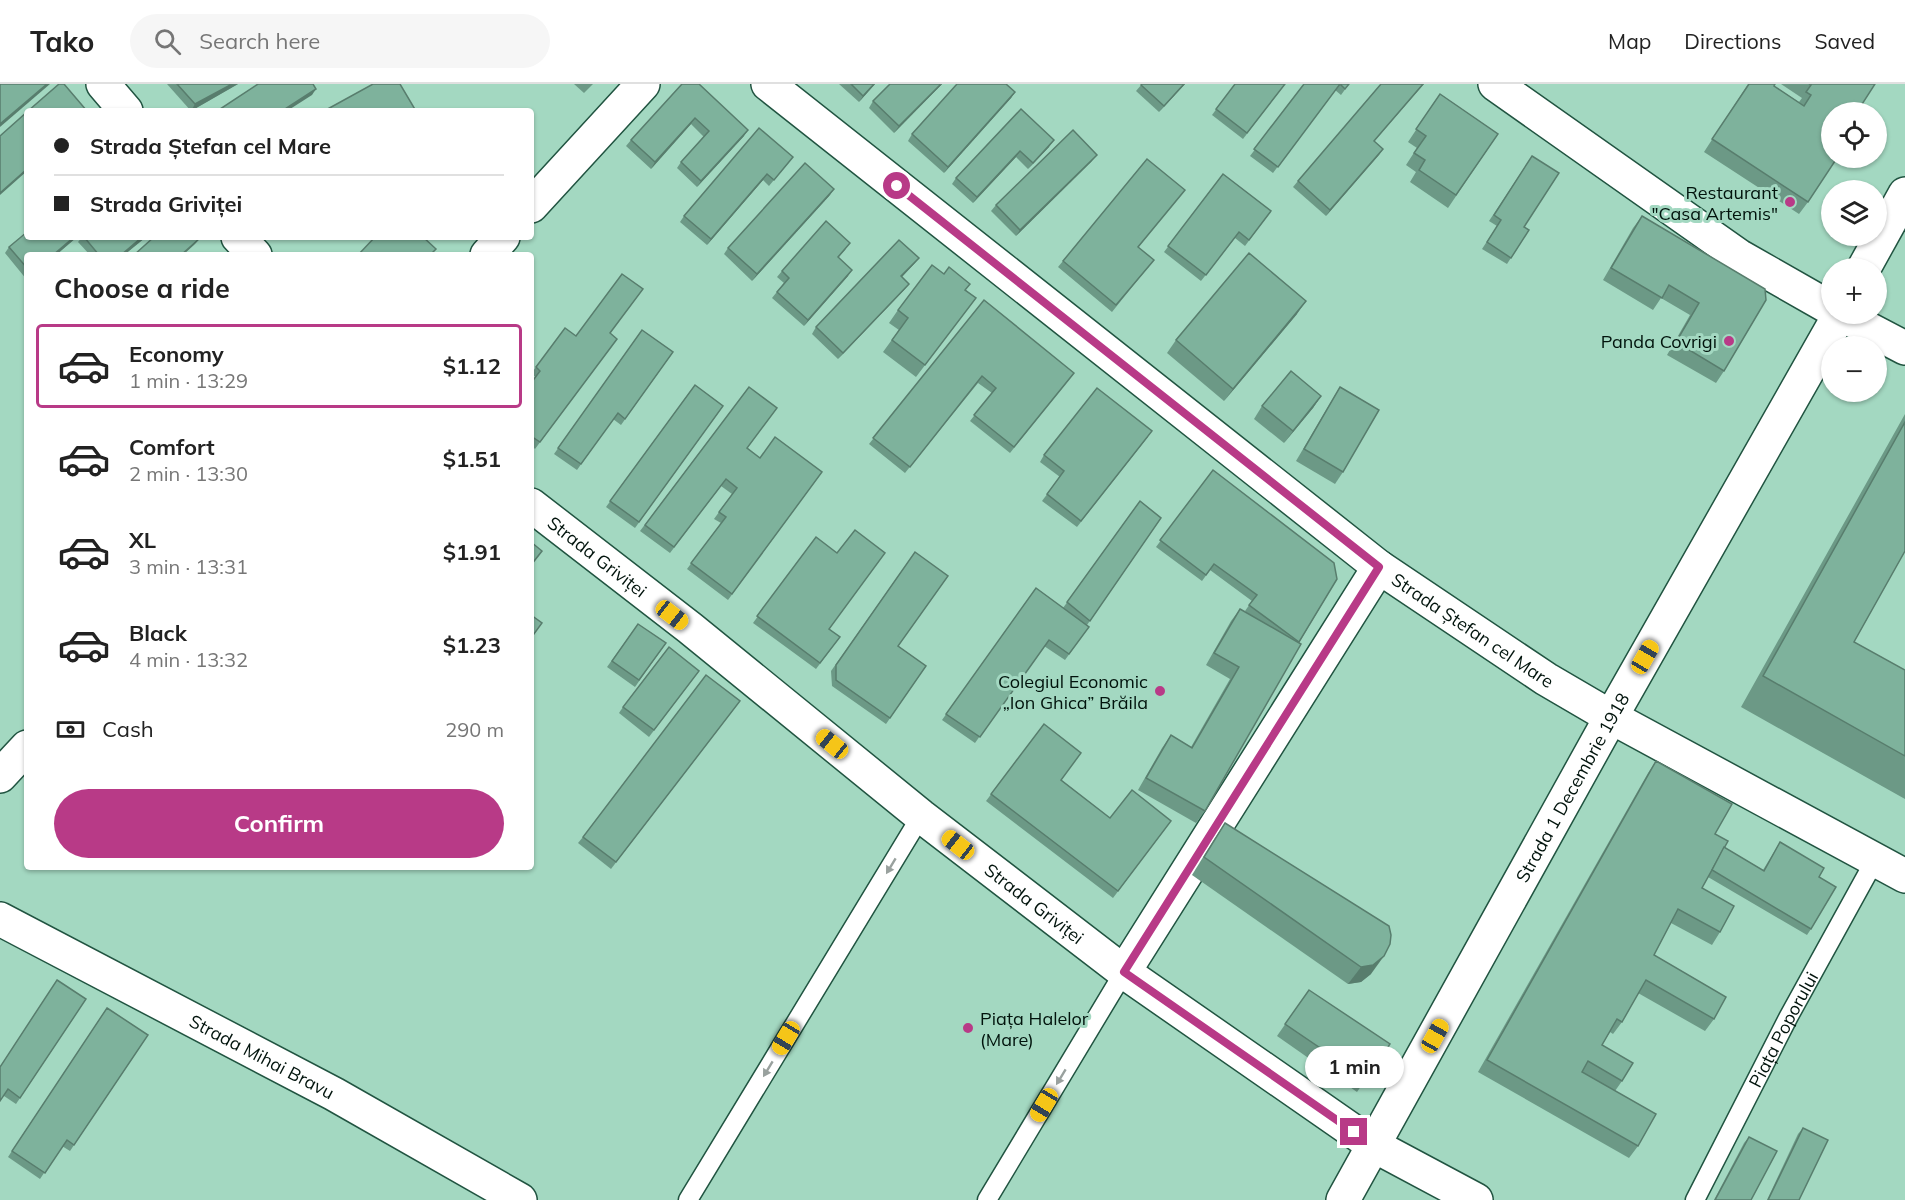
<!DOCTYPE html>
<html lang="en">
<head>
<meta charset="utf-8">
<style>
  :root { --surface:#fff; --page:#f6f6f6; --text:#222; --muted:#767676; --line:#e0e0e0; --accent:#b83a87 }
  body { margin:0; font-family:Mulish,sans-serif; background:var(--page); color:var(--text); height:100vh; display:flex; flex-direction:column; font-size:22px; white-space:nowrap }
  * { box-sizing:border-box; margin:0 }
  p { font-size:20px; color:var(--muted) }
  .icon { flex:none; width:33px; height:33px; fill:none; stroke:currentColor; stroke-width:2; stroke-linecap:round; stroke-linejoin:round }
  .map { position:relative; flex:1; overflow:hidden }
  .drawer { position:absolute; left:24px; top:168px; width:510px; height:618px; display:flex; flex-direction:column; background:var(--surface); border-radius:6px; box-shadow:0 2px 4px #0004 }
  .drawer>* { flex:none }
  .guide { position:absolute; left:24px; top:24px; width:510px; height:132px; border-radius:6px; box-shadow:0 2px 4px #0004; display:grid; align-content:center; height:132px; padding:0 30px; background:var(--surface) }
  .tools { position:absolute; left:1821px; top:18px; display:grid; gap:12px }
  .tools a { display:grid; place-items:center; width:66px; height:66px; border-radius:50%; background:var(--surface); box-shadow:0 2px 4px #0004; font-size:30px }
  .end { position:absolute; width:27px; height:27px; margin:-14px; border:8px solid #b83a87; background:#fff; box-shadow:0 0 0 3px #fff }
  .from { border-radius:50% }
  .bubble { position:absolute; height:42px; border-radius:21px; background:var(--surface); box-shadow:0 2px 4px #0004; font-size:20px; font-weight:700; line-height:42px; text-align:center }
  .car { position:absolute; width:18px; height:36px; margin:-18px -9px; border-radius:8px; box-shadow:0 0 4px 2px #0007; background:linear-gradient(#f5c518 24%,#345 0 40%,#f5c518 0 76%,#345 0 86%,#f5c518 0) }
  .guide b { display:flex; align-items:center; gap:21px; height:57px; font-size:22px }
  .guide b+b { border-top:2px solid var(--line) }
  .guide i { width:15px; height:15px; background:var(--text) }
  ul { padding:0; list-style:none }
  li { display:flex; align-items:center; gap:18px; height:84px; margin:0 12px 9px; padding:0 18px; border:3px solid transparent; border-radius:6px }
  li div { flex:1 }
  li b { display:block; font-size:22px }
  li em { font-style:normal; font-weight:700 }
  li.current { border-color:var(--accent) }
  li>.icon { width:54px; height:54px; stroke-width:1.5 }
  h2 { padding:0 30px; font-size:27px; line-height:72px }
  .pay { display:flex; align-items:center; gap:15px; height:66px; padding:0 30px; font-size:22px }
  .pay p { margin-inline-start:auto }
  .action { display:flex; gap:12px; margin-top:auto; padding:12px 30px }
  .action a { flex:1; height:69px; border-radius:36px; background:var(--accent); color:#fff; font-size:24px; font-weight:700; line-height:69px; text-align:center }
  header { display:flex; align-items:center; gap:36px; box-sizing:border-box; height:84px; padding:0 30px; background:var(--surface); border-bottom:2px solid var(--line) }
  header strong { font-size:28px }
  nav { display:flex; gap:33px; margin-inline-start:auto; font-size:21px }
  .search { width:420px; height:54px; background:var(--page); display:flex; align-items:center; gap:15px; box-sizing:border-box; padding:0 21px; border-radius:33px; color:var(--muted); font-size:22px }
  .map>svg:first-child { display:block }
</style>
</head>
<body>
<header>
<strong>Tako</strong>
<div class="search"><svg class="icon" aria-label="search" viewBox="0 0 24 24"><circle cx="10" cy="10" r="6"/><path d="M15 15l6 6"/></svg>Search here</div>
<nav><a>Map</a><a>Directions</a><a>Saved</a></nav>
</header>
<div class="map">
<svg width="1905" height="1116" viewBox="0 0 1905 1116">
  <rect width="100%" height="100%" fill="#a3d8c1"/>
  <g fill="none" stroke-linecap="round" stroke-linejoin="round">
    <g stroke="#215441" stroke-width="21">
      <g id="service">
        <polyline points="688,1116 921,732"/>
        <polyline points="987,1116 1124,888"/>
        <path id="s1" d="M 1695,1116 L 1789,932 L 1875,776"/>
      </g>
    </g>
    <g stroke="#215441" stroke-width="36">
      <g id="minor">
        <path id="s2" d="M 768,0 L 1379,483 L 1546,595 L 1611,633 L 1905,792"/>
        <polyline points="1495,0 1739,172 1832,225"/>
        <polyline points="531,122 643,0"/>
        <polyline points="487,171 503,153"/>
        <polyline points="1840,230 1905,264"/>
        <polyline points="0,692 27,663"/>
        <path id="s3" d="M 0,835 L 334,1010 L 520,1116"/>
        <polyline points="1124,888 1379,483"/>
      </g>
    </g>
    <g stroke="#215441" stroke-width="36">
      <g id="secondary">
        <polyline points="103,0 126,27"/>
        <polyline points="238,153 255,171"/>
        <path id="s4" d="M 531,421 L 690,544 L 921,732 L 1124,888 L 1373,1061 L 1476,1116"/>
      </g>
    </g>
    <g stroke="#215441" stroke-width="36">
      <g id="primary">
        <polyline points="1864,184 1905,110"/>
        <path id="s5" d="M 1343,1116 L 1611,633 L 1840,230"/>
      </g>
    </g>
    <use href="#service" stroke="#fff" stroke-width="18"/>
    <use href="#minor" stroke="#fff" stroke-width="33"/>
    <use href="#secondary" stroke="#fff" stroke-width="33"/>
    <use href="#primary" stroke="#fff" stroke-width="33"/>
  </g>
  <g fill="#6c9986">
    <polygon points="167,0 238,0 191,27"/>
    <polygon points="574,0 593,0 584,9"/>
    <polygon points="682,0 744,52 697,103 677,84 681,78 704,53 691,40 651,85 626,62 631,56"/>
    <polygon points="839,0 875,0 859,18"/>
    <polygon points="942,0 894,49 869,24 873,17"/>
    <polygon points="1142,0 1185,0 1159,28 1136,7"/>
    <polygon points="1235,0 1285,0 1243,55 1212,31"/>
    <polygon points="1304,0 1349,0 1341,11 1335,6 1273,89 1250,72"/>
    <polygon points="1748,0 1774,2 1799,18 1802,14 1781,0 1875,0 1832,28 1808,118 1799,130 1704,68"/>
    <polygon points="1015,8 1011,14 944,89 908,57 912,50"/>
    <polygon points="1440,10 1498,50 1448,124 1410,98 1416,88 1406,81 1417,64 1408,58"/>
    <polygon points="1021,25 1049,63 1028,85 1016,73 973,119 952,100 956,94"/>
    <polygon points="1374,58 1383,65 1326,132 1293,103 1298,97"/>
    <polygon points="1532,72 1524,143 1529,146 1507,180 1482,165 1497,142 1489,137"/>
    <polygon points="793,73 769,102 763,96 707,161 680,138 684,132"/>
    <polygon points="1092,77 1016,152 991,127 996,121"/>
    <polygon points="1223,90 1271,127 1245,162 1235,154 1201,197 1164,168"/>
    <polygon points="830,111 752,197 724,170 728,164"/>
    <polygon points="1180,112 1138,163 1149,182 1112,228 1058,183 1063,177"/>
    <polygon points="1642,132 1765,205 1724,287 1716,299 1667,271 1690,231 1661,214 1653,226 1603,196 1633,144"/>
    <polygon points="27,153 77,153 56,171 27,171 27,196 5,169 9,163"/>
    <polygon points="82,153 146,153 124,171 90,171 78,158"/>
    <polygon points="846,165 838,174 848,192 804,242 772,214 784,199 777,193 782,187"/>
    <polygon points="919,174 914,180 902,193 909,200 904,206 838,275 812,250 816,243"/>
    <polygon points="966,206 976,214 916,293 883,268 899,246 889,239 898,226"/>
    <polygon points="984,216 1074,289 1010,369 970,337 992,309 978,299 905,389 869,360"/>
    <polygon points="1297,230 1224,317 1167,269 1176,256"/>
    <polygon points="642,246 673,268 621,341 613,335 577,386 554,370"/>
    <polygon points="610,249 617,255 535,365 531,361 531,299 536,293 531,290 536,283 576,252"/>
    <polygon points="695,301 723,322 635,444 606,423"/>
    <polygon points="749,303 747,364 760,374 822,388 728,516 687,485 721,439 714,435 732,410 721,402 670,469 640,447"/>
    <polygon points="1340,303 1343,388 1335,400 1296,377 1332,316"/>
    <polygon points="1321,312 1313,324 1284,359 1254,335 1262,322"/>
    <polygon points="1905,330 1905,467 1854,558 1905,586 1905,715 1741,623"/>
    <polygon points="1148,353 1077,443 1042,417 1060,393 1040,378 1044,371"/>
    <polygon points="1213,386 1337,495 1299,559 1205,727 1196,739 1138,706 1162,664 1171,651 1191,663 1230,595 1206,581 1231,537 1240,525 1250,531 1245,527 1252,517 1210,486 1202,497 1156,463"/>
    <polygon points="1140,417 1161,434 1087,541 1089,543 1065,576 1044,562 975,659 942,636 1036,504 1063,524"/>
    <polygon points="816,453 829,545 840,553 816,585 753,539"/>
    <polygon points="915,468 898,562 926,582 886,640 832,602 831,587"/>
    <polygon points="638,540 666,559 635,603 607,583"/>
    <polygon points="699,587 649,653 619,629 623,623"/>
    <polygon points="735,623 611,785 578,759 583,753"/>
    <polygon points="1044,640 1061,696 1110,734 1171,737 1113,814 986,717"/>
    <polygon points="1656,677 1715,750 1724,763 1763,786 1780,758 1819,793 1811,845 1807,851 1708,793 1702,804 1720,848 1712,861 1671,839 1654,871 1714,935 1705,947 1638,909 1622,938 1613,950 1610,948 1602,961 1622,997 1615,1007 1638,1062 1629,1074 1478,988 1648,689"/>
    <polygon points="1225,739 1371,890 1361,898 1348,900 1192,791 1213,757"/>
    <polygon points="1309,906 1366,995 1357,1008 1277,952"/>
    <polygon points="86,915 16,1020 4,1012 0,982"/>
    <polygon points="107,924 148,951 70,1067 62,1062 40,1095 8,1073"/>
    <polygon points="1803,1044 1799,1116 1767,1116 1798,1050"/>
    <polygon points="1749,1053 1751,1116 1714,1116 1744,1059"/>
  </g>
  <g fill="#587d6d">
    <polygon points="47,0 50,0 0,43 0,40"/>
    <polygon points="232,0 238,0 191,27 195,20"/>
    <polygon points="874,0 875,0 859,18 863,12"/>
    <polygon points="941,0 942,0 894,49 899,42"/>
    <polygon points="1184,0 1185,0 1159,28 1164,22"/>
    <polygon points="1423,0 1424,0 1369,63 1374,57"/>
    <polygon points="316,5 312,11 287,27 282,27"/>
    <polygon points="1015,8 1011,14 944,89 948,83"/>
    <polygon points="695,34 691,40 651,85 655,78"/>
    <polygon points="748,46 744,52 697,103 701,97"/>
    <polygon points="1054,56 1049,63 1028,85 1033,79"/>
    <polygon points="1383,65 1379,71 1326,132 1330,126"/>
    <polygon points="1020,67 1016,73 973,119 977,113"/>
    <polygon points="1097,71 1092,77 1016,152 1020,146"/>
    <polygon points="27,85 27,87 0,111 0,109"/>
    <polygon points="767,90 763,96 707,161 711,155"/>
    <polygon points="834,105 830,111 752,197 757,190"/>
    <polygon points="74,153 77,153 56,171 53,171"/>
    <polygon points="142,153 146,153 124,171 121,171"/>
    <polygon points="200,154 195,160 183,171 181,171"/>
    <polygon points="919,174 914,180 897,198 901,192"/>
    <polygon points="852,186 848,192 804,242 808,236"/>
    <polygon points="909,200 904,206 838,275 843,269"/>
    <polygon points="1306,217 1297,230 1224,317 1233,305"/>
    <polygon points="1321,312 1313,324 1284,359 1293,347"/>
    <polygon points="1384,872 1371,890 1361,898 1348,900 1361,883"/>
  </g>
  <g fill="#7eb29c" stroke="#587d6d" stroke-width="1.5">
    <polygon points="0,0 47,0 0,40"/>
    <polygon points="59,0 64,0 87,27 28,27"/>
    <polygon points="177,0 232,0 195,20"/>
    <polygon points="258,0 313,0 316,5 282,27 217,27"/>
    <polygon points="373,0 400,0 416,27 324,27"/>
    <polygon points="682,0 699,0 748,46 701,97 681,78 709,47 695,34 655,78 631,56"/>
    <polygon points="851,0 874,0 863,12"/>
    <polygon points="890,0 941,0 899,42 873,17"/>
    <polygon points="957,0 1006,0 1015,8 948,83 912,50"/>
    <polygon points="1142,0 1184,0 1164,22 1141,1"/>
    <polygon points="1235,0 1285,0 1247,49 1216,25"/>
    <polygon points="1304,0 1340,0 1278,83 1254,65"/>
    <polygon points="1340,0 1349,0 1345,5"/>
    <polygon points="1381,0 1423,0 1374,57 1383,65 1330,126 1298,97"/>
    <polygon points="1749,0 1775,0 1774,2 1804,22 1811,11 1806,8 1811,1 1809,0 1875,0 1857,28 1832,28 1832,74 1837,74 1808,118 1712,55"/>
    <polygon points="1440,10 1498,50 1456,111 1419,86 1425,76 1414,69 1426,52 1416,45"/>
    <polygon points="1021,25 1054,56 1033,79 1020,67 977,113 956,94"/>
    <polygon points="27,28 27,85 0,109 0,52"/>
    <polygon points="759,44 793,73 774,96 767,90 711,155 684,132"/>
    <polygon points="1073,46 1097,71 1020,146 996,121"/>
    <polygon points="1532,72 1559,89 1524,143 1529,146 1511,174 1487,158 1501,136 1494,131"/>
    <polygon points="1147,75 1185,106 1138,163 1154,176 1116,221 1063,177"/>
    <polygon points="805,79 834,105 757,190 728,164"/>
    <polygon points="1223,90 1271,127 1249,156 1239,148 1206,191 1168,162"/>
    <polygon points="1642,132 1765,205 1766,216 1724,287 1676,258 1699,219 1669,201 1662,214 1611,184"/>
    <polygon points="826,137 850,159 838,173 852,186 808,236 777,208 789,194 782,187"/>
    <polygon points="27,148 27,153 74,153 53,171 27,171 27,184 9,163"/>
    <polygon points="84,153 142,153 121,171 99,171"/>
    <polygon points="154,153 199,153 200,154 181,171 134,171"/>
    <polygon points="375,153 423,153 436,165 430,171 358,171"/>
    <polygon points="899,156 919,174 901,192 909,200 843,269 816,243"/>
    <polygon points="1249,169 1306,217 1233,305 1176,256"/>
    <polygon points="932,181 944,190 949,183 970,200 965,206 976,214 925,281 892,256 908,234 898,226"/>
    <polygon points="622,190 643,205 610,249 617,255 540,358 531,352 531,299 540,287 536,283 565,244 576,252"/>
    <polygon points="984,216 1074,289 1014,363 974,331 996,304 982,292 910,383 873,354"/>
    <polygon points="642,246 673,268 625,335 618,329 581,380 558,364"/>
    <polygon points="1291,287 1321,312 1293,347 1262,322"/>
    <polygon points="695,301 723,322 639,438 610,417"/>
    <polygon points="749,303 777,324 747,364 760,374 775,353 822,388 732,510 691,479 726,433 719,428 737,404 726,395 674,463 645,441"/>
    <polygon points="1340,303 1379,326 1343,388 1304,365"/>
    <polygon points="1097,304 1152,347 1081,437 1047,410 1064,387 1044,371"/>
    <polygon points="1905,338 1905,467 1854,558 1905,586 1905,672 1763,592"/>
    <polygon points="1213,386 1334,479 1337,495 1299,558 1249,521 1257,511 1214,480 1206,491 1160,456"/>
    <polygon points="1140,417 1161,434 1090,537 1067,518"/>
    <polygon points="855,446 885,469 829,545 840,553 820,579 757,532 816,453 837,469"/>
    <polygon points="531,458 542,467 531,481"/>
    <polygon points="915,468 948,492 898,562 926,582 890,634 836,596 836,581"/>
    <polygon points="1036,504 1089,543 1069,570 1049,556 980,653 946,630"/>
    <polygon points="1240,525 1301,560 1205,727 1146,694 1171,651 1192,664 1239,583 1214,569"/>
    <polygon points="531,531 542,539 531,554"/>
    <polygon points="638,540 666,559 639,596 612,577"/>
    <polygon points="669,563 699,587 654,646 623,623"/>
    <polygon points="706,591 740,617 616,778 583,753"/>
    <polygon points="1044,640 1081,669 1061,696 1110,734 1132,706 1171,737 1118,807 991,710"/>
    <polygon points="1656,677 1732,720 1715,750 1728,757 1702,804 1734,822 1720,848 1678,825 1654,871 1726,913 1714,935 1646,896 1622,938 1617,935 1602,961 1633,979 1622,997 1588,977 1582,988 1656,1030 1638,1062 1487,976"/>
    <polygon points="1225,739 1389,842 1391,851 1390,860 1384,872 1373,881 1361,883 1204,773"/>
    <polygon points="1780,758 1824,784 1819,793 1836,803 1811,845 1712,786 1724,763 1764,787"/>
    <polygon points="57,896 86,915 20,1014 8,1005 0,1017 0,983"/>
    <polygon points="1309,906 1390,960 1366,995 1285,940"/>
    <polygon points="107,924 148,951 74,1061 67,1056 45,1089 12,1067"/>
    <polygon points="1803,1044 1828,1056 1799,1116 1768,1116"/>
    <polygon points="1749,1053 1777,1067 1751,1116 1715,1116"/>
  </g>
  <defs><path id="oneway-solid" d="M-6-.8H1V-3.2L6.5 0L1 3.2V.8H-6Z" transform="scale(1.5)"/></defs>
  <g fill="#99a19e">
    <use href="#oneway-solid" transform="translate(891 782) rotate(121)"/>
    <use href="#oneway-solid" transform="translate(768 985) rotate(121)"/>
    <use href="#oneway-solid" transform="translate(1061 993) rotate(121)"/>
  </g>
  <g fill="none" stroke-linecap="round" stroke-linejoin="round">
    <polyline stroke="#b83a87" stroke-width="8" points="897,102 1379,483 1124,888 1354,1048"/>
  </g>
  <g fill="#b83a87" stroke="#a3d8c1" stroke-width="2">
    <circle cx="1790" cy="118" r="6"/>
    <circle cx="1729" cy="257" r="6"/>
    <circle cx="1160" cy="607" r="6"/>
    <circle cx="968" cy="944" r="6"/>
  </g>
  <g text-anchor="middle" dominant-baseline="central" stroke-width="6" stroke-linejoin="round" paint-order="stroke">
    <g font-size="18" fill="#01130c" stroke="#a3d8c1" text-anchor="end">
      <text x="1778" y="108">Restaurant<tspan x="1778" dy="21">"Casa Artemis"</tspan></text>
      <text x="1717" y="257">Panda Covrigi</text>
      <text x="1148" y="597">Colegiul Economic<tspan x="1148" dy="21">„Ion Ghica” Brăila</tspan></text>
      <text x="980" y="934" text-anchor="start">Piața Halelor<tspan x="980" dy="21">(Mare)</tspan></text>
    </g>
    <g font-size="18" fill="#01130c" stroke="#a3d8c1">
      <text stroke="none"><textPath href="#s4" startOffset="84">Strada Griviței</textPath></text>
      <text stroke="none"><textPath href="#s2" startOffset="892">Strada Ștefan cel Mare</textPath></text>
      <text stroke="none"><textPath href="#s5" startOffset="472">Strada 1 Decembrie 1918</textPath></text>
      <text stroke="none"><textPath href="#s4" startOffset="642">Strada Griviței</textPath></text>
      <text stroke="none"><textPath href="#s1" startOffset="192">Piața Poporului</textPath></text>
      <text stroke="none"><textPath href="#s3" startOffset="296">Strada Mihai Bravu</textPath></text>
    </g>
  </g>
</svg>
<div class="tools">
<a><svg class="icon" aria-label="locate" viewBox="0 0 24 24"><circle cx="12" cy="12" r="6"/><path d="M12 2v4M12 18v4M2 12h4M18 12h4"/></svg></a>
<a><svg class="icon" aria-label="layers" viewBox="0 0 24 24"><path d="M12 4l9 5-9 5-9-5zM3 14l9 5 9-5"/></svg></a>
<a>+</a>
<a>−</a>
</div>
<i class="end from" style="left:897px;top:102px"></i>
<i class="end" style="left:1354px;top:1048px"></i>
<div class="bubble" style="left:1305px;top:962px;width:99px">1 min</div>
<i class="car" style="left:672px;top:531px;rotate:128deg"></i>
<i class="car" style="left:1645px;top:573px;rotate:30deg"></i>
<i class="car" style="left:832px;top:660px;rotate:309deg"></i>
<i class="car" style="left:958px;top:761px;rotate:308deg"></i>
<i class="car" style="left:1435px;top:952px;rotate:29deg"></i>
<i class="car" style="left:786px;top:954px;rotate:211deg"></i>
<i class="car" style="left:1044px;top:1021px;rotate:211deg"></i>
<div class="guide">
<b><i class="from"></i>Strada Ștefan cel Mare</b>
<b><i></i>Strada Griviței</b>
</div>
<section class="drawer">
<h2>Choose a ride</h2>
<ul>
<li class="current"><svg class="icon" aria-label="car" viewBox="0 0 24 24"><path d="M5 17H2v-5l4-1 3-4h7l3 4 3 1v5h-3M9 17h6M6 11h13"/><circle cx="7" cy="17" r="2"/><circle cx="17" cy="17" r="2"/></svg><div><b>Economy</b><p>1 min · 13:29</p></div><em>$1.12</em></li>
<li><svg class="icon" aria-label="car" viewBox="0 0 24 24"><path d="M5 17H2v-5l4-1 3-4h7l3 4 3 1v5h-3M9 17h6M6 11h13"/><circle cx="7" cy="17" r="2"/><circle cx="17" cy="17" r="2"/></svg><div><b>Comfort</b><p>2 min · 13:30</p></div><em>$1.51</em></li>
<li><svg class="icon" aria-label="car" viewBox="0 0 24 24"><path d="M5 17H2v-5l4-1 3-4h7l3 4 3 1v5h-3M9 17h6M6 11h13"/><circle cx="7" cy="17" r="2"/><circle cx="17" cy="17" r="2"/></svg><div><b>XL</b><p>3 min · 13:31</p></div><em>$1.91</em></li>
<li><svg class="icon" aria-label="car" viewBox="0 0 24 24"><path d="M5 17H2v-5l4-1 3-4h7l3 4 3 1v5h-3M9 17h6M6 11h13"/><circle cx="7" cy="17" r="2"/><circle cx="17" cy="17" r="2"/></svg><div><b>Black</b><p>4 min · 13:32</p></div><em>$1.23</em></li>
</ul>
<div class="pay"><svg class="icon" aria-label="cash" viewBox="0 0 24 24"><path d="M3 7h18v10H3z"/><circle cx="12" cy="12" r="2"/></svg>Cash<p>290 m</p></div>
<div class="action"><a>Confirm</a></div>
</section>
</div>
</body>
</html>
